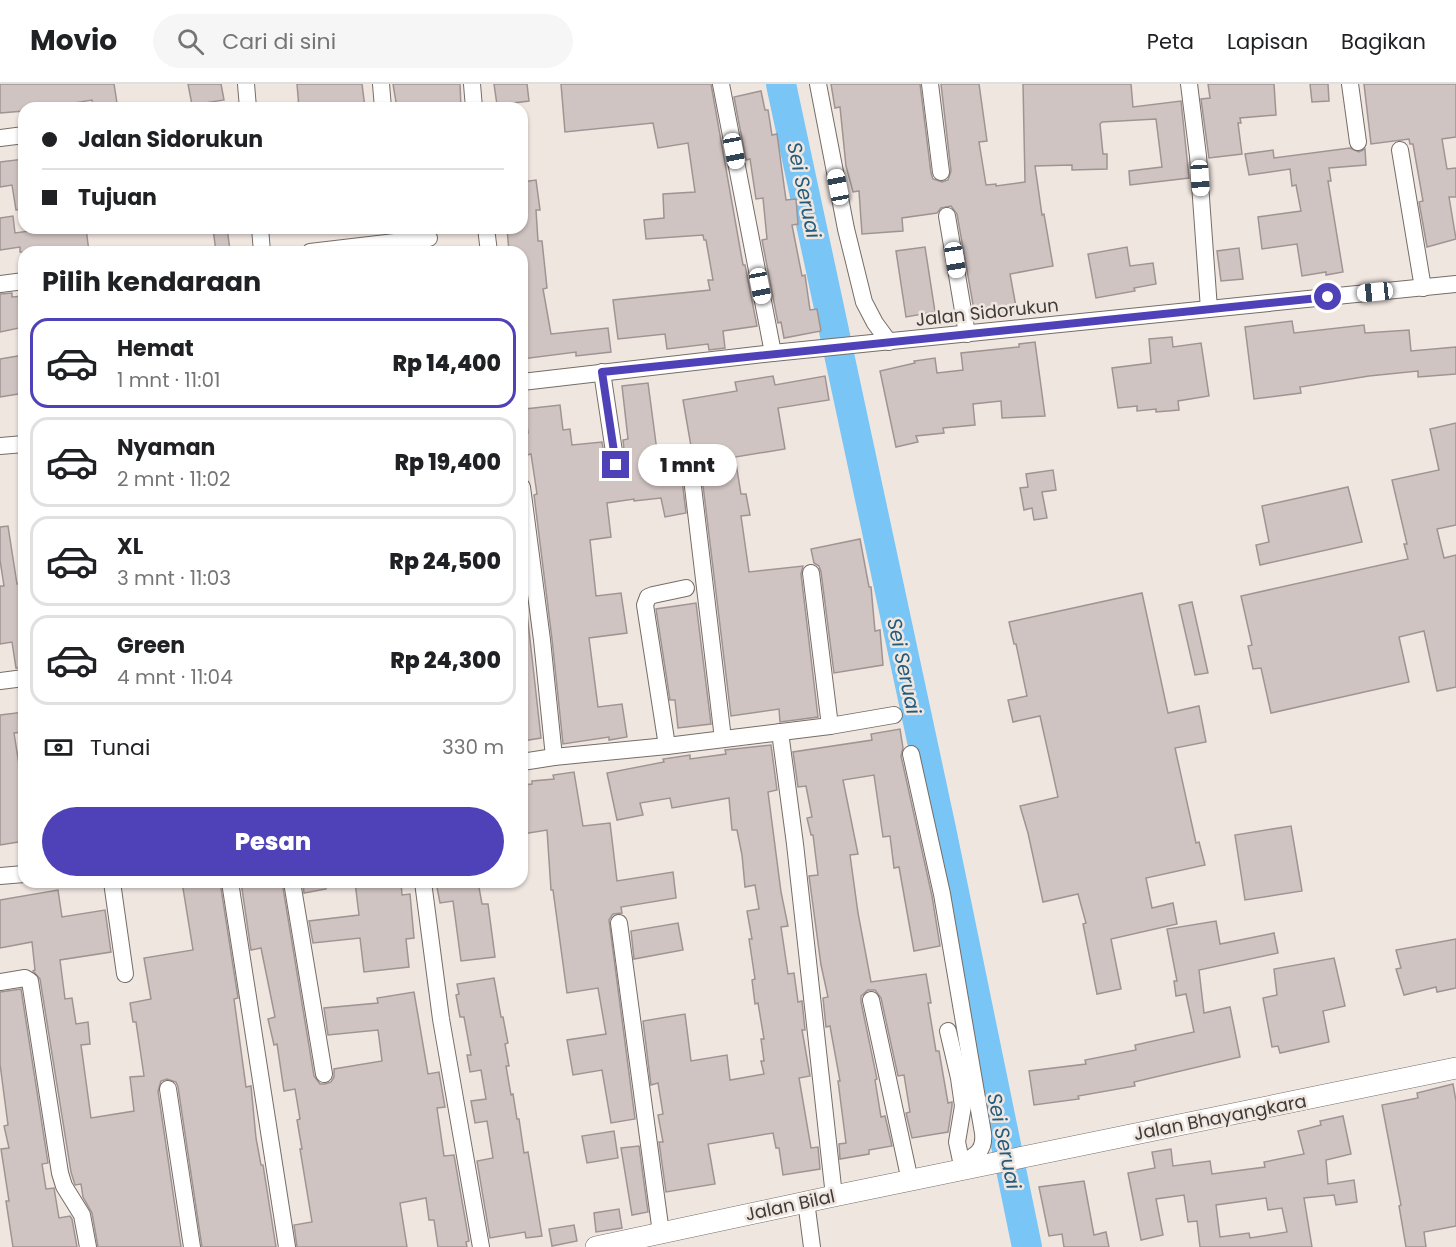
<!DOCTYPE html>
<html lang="id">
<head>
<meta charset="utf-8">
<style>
  :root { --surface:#fff; --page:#f6f6f6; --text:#202124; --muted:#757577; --line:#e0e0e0; --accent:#4f41b8 }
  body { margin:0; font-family:Poppins,sans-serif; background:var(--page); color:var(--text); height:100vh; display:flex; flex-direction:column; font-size:22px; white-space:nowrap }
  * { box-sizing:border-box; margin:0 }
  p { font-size:20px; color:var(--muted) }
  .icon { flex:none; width:33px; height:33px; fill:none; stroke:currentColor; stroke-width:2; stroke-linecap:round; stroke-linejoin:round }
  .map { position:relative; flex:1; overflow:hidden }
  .side { position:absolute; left:18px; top:162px; width:510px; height:642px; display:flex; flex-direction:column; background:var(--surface); border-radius:18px; box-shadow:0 2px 4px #0004 }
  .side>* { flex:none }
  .hud { position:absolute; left:18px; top:18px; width:510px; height:132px; border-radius:18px; box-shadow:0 2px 4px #0004; display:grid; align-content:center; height:132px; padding:0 24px; background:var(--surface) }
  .end { position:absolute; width:27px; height:27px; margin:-14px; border:8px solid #4f41b8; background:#fff; box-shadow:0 0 0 3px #fff }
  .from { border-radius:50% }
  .bubble { position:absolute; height:42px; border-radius:21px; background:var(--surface); box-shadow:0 2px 4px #0004; font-size:20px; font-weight:800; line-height:42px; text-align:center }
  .car { position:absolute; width:18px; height:36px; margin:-18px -9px; border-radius:8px; box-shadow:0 0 4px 2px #0007; background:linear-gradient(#fff 24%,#345 0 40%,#fff 0 76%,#345 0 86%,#fff 0) }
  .hud b { display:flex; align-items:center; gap:21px; height:57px; font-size:22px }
  .hud b+b { border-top:2px solid var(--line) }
  .hud i { width:15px; height:15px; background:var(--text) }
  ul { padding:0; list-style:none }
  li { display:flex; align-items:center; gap:18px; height:90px; margin:0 12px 9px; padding:0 12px; border:3px solid var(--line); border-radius:18px }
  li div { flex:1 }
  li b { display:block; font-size:22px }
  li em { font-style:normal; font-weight:800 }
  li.current { border-color:var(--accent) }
  li>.icon { width:54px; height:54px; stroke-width:1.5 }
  h2 { padding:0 24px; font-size:27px; line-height:72px }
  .pay { display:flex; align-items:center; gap:15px; height:66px; padding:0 24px; font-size:22px }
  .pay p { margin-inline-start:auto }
  .cta { display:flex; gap:12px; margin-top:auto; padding:12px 24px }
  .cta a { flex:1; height:69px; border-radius:36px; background:var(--accent); color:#fff; font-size:24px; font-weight:800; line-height:69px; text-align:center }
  header { display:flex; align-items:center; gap:36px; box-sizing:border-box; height:84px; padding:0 30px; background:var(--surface); border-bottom:2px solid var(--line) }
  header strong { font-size:28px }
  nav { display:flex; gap:33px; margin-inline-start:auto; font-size:21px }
  .search { width:420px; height:54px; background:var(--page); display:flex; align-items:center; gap:15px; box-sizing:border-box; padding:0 21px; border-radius:33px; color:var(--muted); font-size:22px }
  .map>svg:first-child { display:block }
</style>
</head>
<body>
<header>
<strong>Movio</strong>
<div class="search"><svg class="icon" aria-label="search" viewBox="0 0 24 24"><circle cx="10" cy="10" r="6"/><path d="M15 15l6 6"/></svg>Cari di sini</div>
<nav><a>Peta</a><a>Lapisan</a><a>Bagikan</a></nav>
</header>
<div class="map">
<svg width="1456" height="1163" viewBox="0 0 1456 1163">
  <rect width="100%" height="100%" fill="#f0e6e0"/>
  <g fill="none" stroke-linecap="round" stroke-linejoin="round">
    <polyline stroke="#79c5f5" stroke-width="30" points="781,0 941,745 1027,1163"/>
  </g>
  <g fill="#d0c4c2" stroke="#a09493" stroke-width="1.5" fill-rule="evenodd">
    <polygon points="0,0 114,0 117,19 93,22 92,16 43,24 24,24 24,27 0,29"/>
    <polygon points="188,0 221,0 224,16 192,21"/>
    <polygon points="297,0 362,0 365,24 299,24"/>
    <polygon points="393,0 460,0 461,24 429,24 429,22 397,24"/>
    <polygon points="494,0 527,0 529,17 497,21"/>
    <polygon points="561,0 711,0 743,181 745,181 757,242 723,247 725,264 709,266 708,260 667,265 665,250 618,255 613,216 710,206 708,196 713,196 706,156 704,156 703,151 646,155 644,136 664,134 663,110 695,108 688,59 658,64 653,39 565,48"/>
    <polygon points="831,0 920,0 931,89 933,95 942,98 948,96 951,87 941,0 979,0 987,57 979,58 986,101 996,100 996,102 1025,98 1023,0 1131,0 1133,23 1181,17 1189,94 1130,101 1129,87 1162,83 1156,35 1102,38 1100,40 1103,70 1107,70 1107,85 1072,86 1072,81 1035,82 1042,131 1044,130 1053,182 1010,190 1017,228 997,232 995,222 974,226 957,130 951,122 941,124 937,129 902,134 903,147 862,150 859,107 853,108 846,82 840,23 835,24"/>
    <polygon points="1208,0 1274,0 1276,31 1240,34 1241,39 1238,39 1242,70 1209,74 1201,15 1210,14"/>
    <polygon points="1310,0 1328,0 1329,17 1312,18"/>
    <polygon points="1364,0 1456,0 1456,53 1442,55 1447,85 1456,84 1456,113 1449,113 1456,155 1427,163 1419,118 1423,117 1413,60 1410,60 1409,55 1371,60"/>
    <polygon points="761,7 765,26 768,26 772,51 777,50 786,116 796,115 798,140 792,141 802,192 805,191 810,226 817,225 821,247 784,254 781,238 778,239 762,156 767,155 763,114 756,115 750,75 746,76 734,13"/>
    <polygon points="1350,64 1359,68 1365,65 1366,81 1329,84 1331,97 1328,97 1343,188 1326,191 1326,188 1302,192 1297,160 1262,165 1258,133 1301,127 1296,101 1292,102 1290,85 1249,91 1245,70 1273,66 1274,74"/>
    <polygon points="24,75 24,125 16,126 12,101 0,103 0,78"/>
    <polygon points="536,96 540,126 536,126 538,157 542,157 547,204 543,205 551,250 608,244 611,268 576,272 576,268 522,275 522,168 509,168 507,144 522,144 522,98"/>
    <polygon points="13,132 15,149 52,144 86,144 89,168 20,168 20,163 0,166 0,134"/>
    <polygon points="213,144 227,144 230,166 216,168"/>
    <polygon points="925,163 935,228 906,233 896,167"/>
    <polygon points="1127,163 1130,182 1153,179 1156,200 1134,204 1135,207 1096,214 1088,170"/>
    <polygon points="1239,164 1243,195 1221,197 1217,167"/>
    <polygon points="12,209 12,213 24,212 24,243 0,248 0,210"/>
    <polygon points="1292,237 1294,249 1364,241 1365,249 1409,246 1411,267 1456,263 1456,290 1418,293 1418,287 1369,292 1300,303 1301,309 1254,315 1245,243"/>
    <polygon points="1172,253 1173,263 1201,259 1209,312 1178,317 1179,326 1156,328 1156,325 1137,327 1137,322 1118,324 1112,284 1151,279 1149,255"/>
    <polygon points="1035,258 1045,332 1002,334 1001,317 973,320 975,341 943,344 944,349 916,352 918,358 896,363 880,287 915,279 914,277 935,274 937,289 963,286 961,269 1019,263 1019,260"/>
    <polygon points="24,271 24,309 0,313 0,275"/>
    <polygon points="773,292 775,301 825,292 829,316 778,324 785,365 735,373 741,410 746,410 750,431 741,432 749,488 803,482 801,490 818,633 780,638 779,625 731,632 701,385 699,379 690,376 684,378 681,387 686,429 665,433 661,414 634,417 634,415 607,419 611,453 590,456 596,512 621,509 627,549 589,554 598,623 622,620 627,653 609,656 609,653 563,660 552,555 534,411 537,410 531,370 527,371 524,350 528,349 525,325 560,321 563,346 570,345 572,361 602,358 607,387 617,391 622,390 626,384 623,356 628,355 622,302 648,299 657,367 691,362 683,316 737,307 735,298"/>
    <polygon points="1456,339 1456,441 1437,445 1444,474 1456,471 1456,603 1437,607 1424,547 1399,553 1409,598 1271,629 1261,584 1253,585 1248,562 1252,561 1241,512 1408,475 1404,460 1407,460 1392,396 1439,386 1430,345"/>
    <polygon points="1053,386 1056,406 1042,408 1047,434 1034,436 1032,424 1024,426 1020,404 1028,403 1026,390"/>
    <polygon points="1348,403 1362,458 1260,481 1256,461 1269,458 1262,422"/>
    <polygon points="8,442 17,500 24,499 24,584 16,584 12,558 0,560 0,502 4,502 0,476 0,443"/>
    <polygon points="860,455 869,503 871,503 875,547 880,546 883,581 834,589 821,488 819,482 814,479 811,465"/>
    <polygon points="522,484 541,654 522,657"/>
    <polygon points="1142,509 1168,629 1199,622 1206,658 1175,664 1196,759 1199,758 1205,781 1146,794 1152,824 1173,819 1177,840 1111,855 1121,905 1097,910 1083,840 1086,839 1078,810 1043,818 1028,749 1020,722 1058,713 1040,632 1013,638 1008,616 1027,612 1016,560 1014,560 1009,538"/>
    <polygon points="1192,518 1208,589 1195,591 1179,521"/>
    <polygon points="696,519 711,640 678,644 675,616 670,616 656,525"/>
    <polygon points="24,628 24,648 14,649 21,693 24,692 24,757 0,761 0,631"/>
    <polygon points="900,645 903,664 901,672 932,812 940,862 914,867 899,783 894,784 890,752 883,753 874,691 843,696 858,770 850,771 858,829 871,898 926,890 931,919 928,919 936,967 939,967 948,1019 952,1018 952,1022 948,1048 912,1054 906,1029 910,1028 904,991 898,992 881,914 875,906 868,906 861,912 861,918 877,995 875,996 881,1033 885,1032 892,1062 869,1066 869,1070 840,1075 839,1060 846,1059 838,997 840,997 830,942 826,943 823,914 828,913 821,881 809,792 818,791 813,751 811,751 807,734 812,733 806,702 798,703 793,668 872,656 871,650"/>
    <polygon points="771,661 777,706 768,708 781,808 788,842 781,843 788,890 794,889 798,918 802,917 805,946 802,946 810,992 799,994 811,1064 818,1063 820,1085 783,1091 779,1064 776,1064 773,1049 708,1060 715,1100 666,1108 659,1058 663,1058 658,1031 663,1030 658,999 651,1001 643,937 685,930 691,977 727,971 730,996 764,990 761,977 764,977 761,955 764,955 758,919 755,920 752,896 755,895 749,855 752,855 747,827 759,825 755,801 745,803 742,771 737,746 732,746 729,714 672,724 670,714 640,719 643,731 617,736 607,689 664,678 663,675 690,671 690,675 726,670 725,666"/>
    <polygon points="574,688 583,742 610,739 617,797 673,788 676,814 621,823 622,829 613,830 609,836 635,1035 611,1039 602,986 573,991 567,956 606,950 598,904 567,909 553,806 551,806 547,746 522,750 522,701 532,700 532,697 554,695 553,691"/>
    <polygon points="1291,742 1302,807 1245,816 1235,751"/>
    <polygon points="182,798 220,798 238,914 234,915 246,1003 251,1002 256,1054 261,1081 263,1081 276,1163 202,1163 178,1003 176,998 167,995 161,997 158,1007 181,1163 98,1163 92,1129 83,1113 81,1100 75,1101 71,1088 40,895 33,887 35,886 32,858 0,864 0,816 58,806 62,833 105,826 111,868 60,876 65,915 72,914 76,940 88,938 90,960 81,961 91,1034 134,1027 130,993 144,992 136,938 133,938 130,919 151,915 144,874 193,866"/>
    <polygon points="241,798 282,798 314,992 320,1000 325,1000 331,998 334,993 334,985 382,977 378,946 328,951 324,924 378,919 377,914 414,908 428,990 439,988 445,1023 437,1024 444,1072 454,1071 469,1157 466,1158 467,1163 438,1163 434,1136 429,1136 426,1114 400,1119 407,1163 297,1163 294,1141 312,1138 300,1065 302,1065 297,1036 300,1035 295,1005 284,1007 277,960 274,961 268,935 275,933 261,864 251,866"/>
    <polygon points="303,798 325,798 326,805 304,809"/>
    <polygon points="355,798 401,798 402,811 410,810 414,854 406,855 409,883 364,888 360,854 313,859 309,837 359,831"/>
    <polygon points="436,798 478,798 482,820 488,820 495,873 461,877 453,817 440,819"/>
    <polygon points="1216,837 1220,860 1274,849 1278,869 1199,886 1204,929 1230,923 1240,973 1134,998 1135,1002 1078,1012 1079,1015 1034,1021 1029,987 1086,980 1085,976 1136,966 1135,961 1194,948 1186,910 1176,912 1174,897 1177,897 1167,845"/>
    <polygon points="678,839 683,866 634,875 631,847"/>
    <polygon points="1456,855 1456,904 1437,908 1436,903 1404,911 1396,885 1401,884 1396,866"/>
    <polygon points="1334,874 1345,922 1323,927 1329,958 1280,969 1278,962 1272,963 1263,914 1277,911 1274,885"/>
    <polygon points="494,894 501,933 503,933 508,959 505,960 509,982 506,982 511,1011 513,1010 517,1035 519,1035 524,1069 528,1068 542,1152 526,1154 525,1148 490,1154 477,1077 493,1074 487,1037 475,1039 471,1017 486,1015 481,986 470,988 467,971 471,971 464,933 460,933 456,911 459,910 457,900"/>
    <polygon points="21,905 48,1079 42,1080 46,1105 54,1104 59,1134 70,1132 72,1135 77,1163 13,1163 6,1117 9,1117 1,1065 9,1064 4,1042 8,1041 0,980 0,908"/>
    <polygon points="1453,1000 1456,1017 1456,1142 1424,1148 1426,1163 1406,1163 1399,1122 1401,1121 1382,1021 1418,1014 1417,1009"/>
    <path d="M 1343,1032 L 1351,1070 L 1326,1076 L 1328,1100 L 1354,1096 L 1357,1118 L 1336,1121 L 1334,1111 L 1304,1114 L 1312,1163 L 1200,1163 L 1197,1137 L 1188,1138 L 1184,1111 L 1156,1115 L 1163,1151 L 1141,1156 L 1128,1089 L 1155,1084 L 1152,1068 L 1171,1065 L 1173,1082 L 1210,1077 L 1212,1090 L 1265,1083 L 1264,1078 L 1304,1070 L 1298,1047 L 1321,1041 L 1320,1037 ZM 1266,1114 L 1268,1126 L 1282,1124 L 1287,1148 L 1250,1154 L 1249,1149 L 1220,1153 L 1216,1121 Z"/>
    <polygon points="614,1047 618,1074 587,1079 582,1052"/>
    <polygon points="639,1062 648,1128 632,1131 621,1064"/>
    <polygon points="1084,1097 1094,1151 1106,1148 1109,1163 1064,1163 1062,1150 1049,1152 1039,1103"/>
    <polygon points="619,1125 622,1144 596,1148 594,1129"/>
    <polygon points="574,1141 577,1157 552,1162 549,1145"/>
  </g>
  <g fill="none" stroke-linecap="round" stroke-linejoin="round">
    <g stroke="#766d67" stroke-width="18">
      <g id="minor">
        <polyline points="246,0 248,24"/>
        <polyline points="381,0 383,24"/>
        <polyline points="472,0 474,24"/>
        <polyline points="721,0 773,269"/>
        <polyline points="818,0 846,145 864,218 875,239 889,258"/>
        <polyline points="930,0 941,88"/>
        <polyline points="1189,0 1198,72 1209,225"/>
        <polyline points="1350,0 1358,58"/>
        <polyline points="0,54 24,51"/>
        <polyline points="1400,66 1423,204"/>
        <polyline points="947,132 967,250"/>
        <polyline points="260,144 262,168"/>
        <polyline points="486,144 489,168"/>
        <polyline points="310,168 429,154"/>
        <polyline points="0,200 24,197"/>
        <polyline points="602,288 616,381"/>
        <polyline points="522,298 773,269 1456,200"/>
        <polyline points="0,362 24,360"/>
        <polyline points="691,386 723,655"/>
        <polyline points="522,403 542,556 554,673"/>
        <polyline points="0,597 24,594"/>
        <polyline points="830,642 894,631"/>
        <polyline points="780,648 795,760 834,1112"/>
        <polyline points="667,662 645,521 648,513 653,511 686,504"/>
        <path d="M 911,670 L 942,810 L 983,1049 C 985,1067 976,1071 962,1079"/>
        <polyline points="522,678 554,673 667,662 830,642 811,489"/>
        <polyline points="0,792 24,790"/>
        <polyline points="112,798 125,890"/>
        <polyline points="230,798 287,1163"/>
        <polyline points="292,798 324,990"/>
        <polyline points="423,798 441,935 481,1163"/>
        <polyline points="619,839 661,1149"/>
        <polyline points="0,898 25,894 30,897 60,1089 64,1102 82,1131 88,1163"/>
        <polyline points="871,916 910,1097"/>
        <polyline points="948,947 959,994 963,1022 957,1058 963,1086"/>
        <polyline points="168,1005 192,1163"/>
        <polyline points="806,1117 812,1163"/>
      </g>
    </g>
    <g stroke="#766d67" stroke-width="22">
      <polyline id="major" points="596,1163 834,1112 1456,984"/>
    </g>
    <use href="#minor" stroke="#fff" stroke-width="16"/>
    <use href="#major" stroke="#fff" stroke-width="21"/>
  </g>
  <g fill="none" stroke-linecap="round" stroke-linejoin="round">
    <polyline stroke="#4f41b8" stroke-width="8" points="616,381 602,288 1328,213"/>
  </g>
  <g text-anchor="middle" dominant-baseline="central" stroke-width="5" stroke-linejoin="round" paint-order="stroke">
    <g font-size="18" fill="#3f3b38" stroke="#f0e6e0">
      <text transform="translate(987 228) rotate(-6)">Jalan Sidorukun</text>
      <text transform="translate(1220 1033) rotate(-11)">Jalan Bhayangkara</text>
      <text transform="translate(790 1121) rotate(-12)">Jalan Bilal</text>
    </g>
    <g font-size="20" font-style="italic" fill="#225b7c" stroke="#f0e6e0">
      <text transform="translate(804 106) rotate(78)">Sei Seruai</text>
      <text transform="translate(904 582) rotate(78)">Sei Seruai</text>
      <text transform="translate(1004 1057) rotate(78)">Sei Seruai</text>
    </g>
  </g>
</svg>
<i class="end from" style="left:1328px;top:213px"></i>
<i class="end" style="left:616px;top:381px"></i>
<div class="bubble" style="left:638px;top:360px;width:99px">1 mnt</div>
<i class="car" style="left:734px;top:67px;rotate:169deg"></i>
<i class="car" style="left:1200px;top:94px;rotate:176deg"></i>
<i class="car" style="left:838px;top:103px;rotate:349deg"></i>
<i class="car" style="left:955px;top:176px;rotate:171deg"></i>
<i class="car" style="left:760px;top:202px;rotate:169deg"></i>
<i class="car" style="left:1375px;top:208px;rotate:264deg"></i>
<div class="hud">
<b><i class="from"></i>Jalan Sidorukun</b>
<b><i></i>Tujuan</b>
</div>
<section class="side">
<h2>Pilih kendaraan</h2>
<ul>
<li class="current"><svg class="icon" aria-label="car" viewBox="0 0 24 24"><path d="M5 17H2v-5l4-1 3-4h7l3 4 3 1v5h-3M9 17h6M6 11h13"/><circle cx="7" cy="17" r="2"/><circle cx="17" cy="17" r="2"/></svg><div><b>Hemat</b><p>1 mnt · 11:01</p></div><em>Rp 14,400</em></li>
<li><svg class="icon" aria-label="car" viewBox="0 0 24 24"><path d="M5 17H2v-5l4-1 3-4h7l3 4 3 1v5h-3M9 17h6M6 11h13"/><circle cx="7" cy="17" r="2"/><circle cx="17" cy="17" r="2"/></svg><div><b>Nyaman</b><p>2 mnt · 11:02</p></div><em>Rp 19,400</em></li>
<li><svg class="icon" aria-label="car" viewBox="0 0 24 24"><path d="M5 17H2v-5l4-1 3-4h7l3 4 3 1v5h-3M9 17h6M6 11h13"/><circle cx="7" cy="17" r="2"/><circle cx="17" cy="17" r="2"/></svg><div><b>XL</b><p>3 mnt · 11:03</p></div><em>Rp 24,500</em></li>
<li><svg class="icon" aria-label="car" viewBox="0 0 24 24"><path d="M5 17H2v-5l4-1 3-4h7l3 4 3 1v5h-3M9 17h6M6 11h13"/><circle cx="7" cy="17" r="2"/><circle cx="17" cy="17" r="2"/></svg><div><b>Green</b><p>4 mnt · 11:04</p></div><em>Rp 24,300</em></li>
</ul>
<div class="pay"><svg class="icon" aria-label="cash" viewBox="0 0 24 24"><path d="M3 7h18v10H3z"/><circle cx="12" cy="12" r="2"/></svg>Tunai<p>330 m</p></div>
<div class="cta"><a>Pesan</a></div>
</section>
</div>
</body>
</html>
